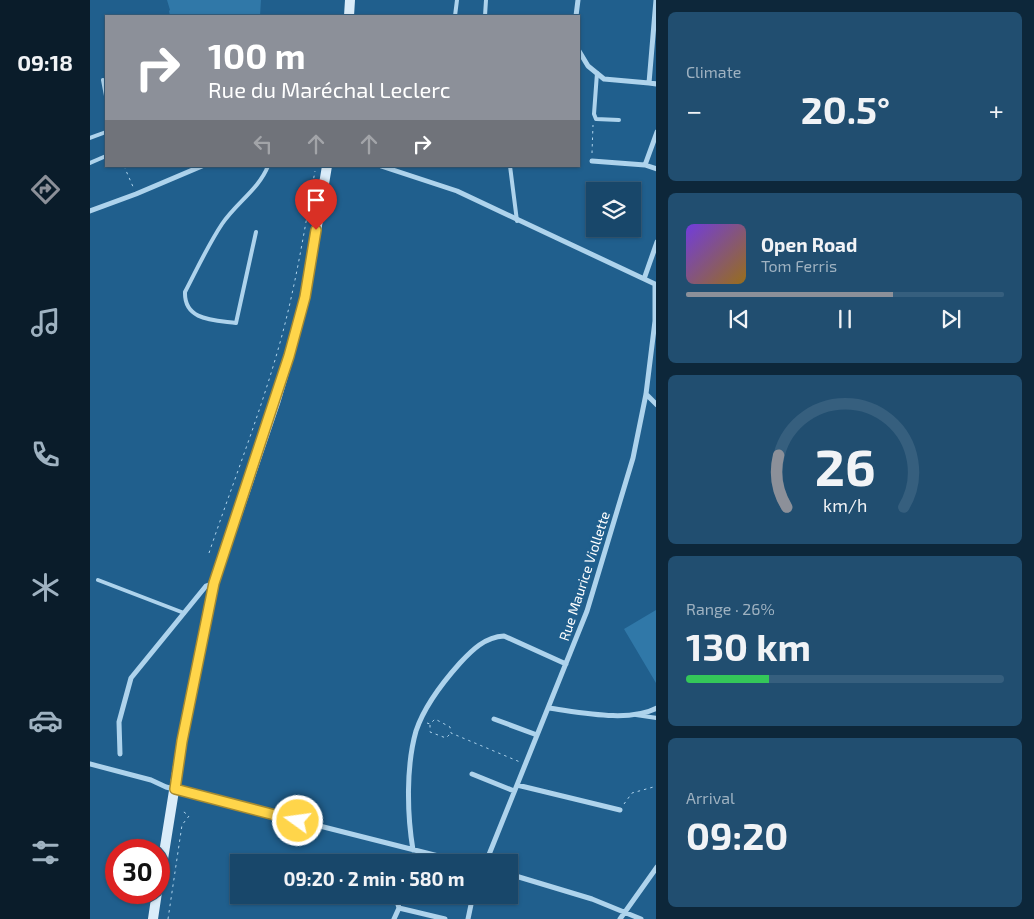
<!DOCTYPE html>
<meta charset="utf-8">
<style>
body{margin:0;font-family:"Exo 2",sans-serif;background:#214e70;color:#f1f3f6;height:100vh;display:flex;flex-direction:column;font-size:19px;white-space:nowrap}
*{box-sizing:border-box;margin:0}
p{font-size:16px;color:#9fb2c1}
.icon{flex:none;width:28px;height:28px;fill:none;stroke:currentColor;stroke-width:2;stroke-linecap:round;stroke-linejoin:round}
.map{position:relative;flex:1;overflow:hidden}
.drawer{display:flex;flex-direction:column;gap:12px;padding:12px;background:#0d273a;width:378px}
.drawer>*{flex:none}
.guide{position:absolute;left:15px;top:15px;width:475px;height:152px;border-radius:0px;box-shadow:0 1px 4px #0004,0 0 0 1px #365f7e;background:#8c9099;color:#fff;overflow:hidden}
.controls{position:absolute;left:496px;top:182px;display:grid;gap:10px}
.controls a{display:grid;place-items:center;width:55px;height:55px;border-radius:0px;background:#18476a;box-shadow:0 1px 4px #0004,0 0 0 1px #365f7e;font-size:25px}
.speed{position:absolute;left:15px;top:839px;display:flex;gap:10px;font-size:25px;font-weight:700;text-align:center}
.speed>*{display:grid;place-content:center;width:65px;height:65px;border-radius:50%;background:#18476a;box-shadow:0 1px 4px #0004,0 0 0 1px #365f7e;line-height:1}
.speed .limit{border:8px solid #d22;background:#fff;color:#111}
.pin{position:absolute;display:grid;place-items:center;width:42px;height:42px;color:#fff;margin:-51px -21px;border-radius:50% 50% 50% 0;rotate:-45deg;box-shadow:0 0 5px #0007}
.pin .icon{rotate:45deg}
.me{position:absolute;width:55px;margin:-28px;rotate:284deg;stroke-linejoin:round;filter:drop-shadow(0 0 4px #0008)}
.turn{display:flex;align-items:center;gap:18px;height:105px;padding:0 20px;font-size:22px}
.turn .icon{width:65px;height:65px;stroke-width:2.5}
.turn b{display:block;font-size:35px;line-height:42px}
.lanes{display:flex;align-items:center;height:48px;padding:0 20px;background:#0003;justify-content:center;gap:25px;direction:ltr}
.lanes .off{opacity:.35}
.big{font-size:38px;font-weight:700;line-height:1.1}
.drawer .tile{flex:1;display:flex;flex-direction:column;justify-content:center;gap:8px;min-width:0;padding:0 18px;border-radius:8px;background:#214e70}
.drawer .dial{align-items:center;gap:0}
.dial svg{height:130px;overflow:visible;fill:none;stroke:#365f7e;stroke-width:7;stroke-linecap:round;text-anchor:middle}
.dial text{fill:#f1f3f6;stroke:none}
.song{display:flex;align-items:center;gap:15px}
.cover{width:60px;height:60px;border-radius:8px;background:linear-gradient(135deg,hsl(260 70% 55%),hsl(40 70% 35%))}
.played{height:5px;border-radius:2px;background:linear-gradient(90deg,#8c9099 65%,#365f7e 65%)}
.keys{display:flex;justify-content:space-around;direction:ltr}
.heat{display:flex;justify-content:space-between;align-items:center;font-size:28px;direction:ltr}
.charge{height:8px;border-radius:4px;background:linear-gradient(90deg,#34c759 26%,#365f7e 0)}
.trip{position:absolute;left:140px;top:854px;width:288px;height:50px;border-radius:0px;background:#18476a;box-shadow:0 1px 4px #0004,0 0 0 1px #365f7e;font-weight:700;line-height:50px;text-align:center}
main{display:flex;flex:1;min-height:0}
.tab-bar{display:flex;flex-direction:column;width:90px;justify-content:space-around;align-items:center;background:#0a1c2a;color:#9fb2c1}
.tab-bar .icon{width:35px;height:35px}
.tab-bar .on{color:#8c9099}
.tab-bar b{font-size:22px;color:#f1f3f6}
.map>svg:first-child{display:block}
.green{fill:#3078a8}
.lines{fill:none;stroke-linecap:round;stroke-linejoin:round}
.path{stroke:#aed3ec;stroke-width:1;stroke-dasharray:2.5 4;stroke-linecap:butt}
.service{stroke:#aed3ec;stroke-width:4}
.minor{stroke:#aed3ec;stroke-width:5}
.secondary{stroke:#daecf9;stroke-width:10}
.route-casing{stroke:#a68a30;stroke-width:12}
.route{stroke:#ffd54a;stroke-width:9}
.labels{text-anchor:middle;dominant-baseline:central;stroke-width:5;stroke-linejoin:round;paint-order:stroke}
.street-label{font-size:14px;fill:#fff;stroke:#205f8d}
</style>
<main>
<nav class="tab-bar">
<b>09:18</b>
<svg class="icon on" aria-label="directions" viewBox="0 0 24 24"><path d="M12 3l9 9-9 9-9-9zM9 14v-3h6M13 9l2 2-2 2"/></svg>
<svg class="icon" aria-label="music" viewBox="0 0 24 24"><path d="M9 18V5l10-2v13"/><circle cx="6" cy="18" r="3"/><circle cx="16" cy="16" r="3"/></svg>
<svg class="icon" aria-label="phone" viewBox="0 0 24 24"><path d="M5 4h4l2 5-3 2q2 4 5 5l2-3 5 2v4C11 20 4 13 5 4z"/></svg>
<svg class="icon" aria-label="climate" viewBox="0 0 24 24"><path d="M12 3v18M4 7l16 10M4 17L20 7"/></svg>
<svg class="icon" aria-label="car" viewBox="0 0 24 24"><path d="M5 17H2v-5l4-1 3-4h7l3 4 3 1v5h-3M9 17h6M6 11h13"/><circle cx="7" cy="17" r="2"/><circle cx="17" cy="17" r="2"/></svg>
<svg class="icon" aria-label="filters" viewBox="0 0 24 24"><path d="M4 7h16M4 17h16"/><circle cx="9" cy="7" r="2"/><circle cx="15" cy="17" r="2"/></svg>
</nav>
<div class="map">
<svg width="567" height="919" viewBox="0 0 567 919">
<rect width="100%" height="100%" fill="#205f8d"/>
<!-- green -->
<path class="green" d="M77,0H171L170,16H80L79,11L80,10Z
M566,610V683L534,629Z"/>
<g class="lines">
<!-- path -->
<path class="path" d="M502,153L503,125
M34,166L44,189
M119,553C143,482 171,412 191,339C206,284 215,227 225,171
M337,723L340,724L345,719L360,727L361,733L430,762
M340,725V732L356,738L360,734
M534,804L542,793L567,786
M78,919L92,825L99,816L94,812H91"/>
<!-- service -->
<path class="service" d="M365,16L367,0
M395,16L396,0
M507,73L504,114L506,119L529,120
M13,80L16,96
M0,138L16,132
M0,163L16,156
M420,166L427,221
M166,232L146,323C124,320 94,321 95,292C107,269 118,245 132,224C146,203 169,189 178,166
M8,580L94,613
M546,715L567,718"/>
<!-- minor -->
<path class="minor" d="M566,0L559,83L567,84
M486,16L488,0
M489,51L498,66L514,79L559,83
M502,161L555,165L567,169
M555,165L567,132
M291,166L367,191L567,285
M0,211L46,194L112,166
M554,279L567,242
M556,394L567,405
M458,708C489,712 539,723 567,708
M404,719L447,735
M30,754L29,722L41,678L116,586L124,583
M0,764L61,780L76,787L372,862
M382,774L424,791
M427,785L530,810
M323,850C317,814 316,766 326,731C334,707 353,682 370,663C382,650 395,637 414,636L476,664
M396,862L497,611L543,458L556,394L565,321V284
M419,874L502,899L551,919
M307,895V901L309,908
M304,919L309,908L355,919
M378,919L383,895
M530,919L567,867"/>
<!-- secondary -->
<path class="secondary" d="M259,16L260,0
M69,884L92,741L124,583L185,403L199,356L215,297L237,166
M63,919L67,892"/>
</g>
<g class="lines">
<!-- route casing -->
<g class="route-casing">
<path id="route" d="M208,821L85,789L92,741L124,583L199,356L215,297L226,230"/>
</g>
<!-- route -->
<use href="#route" class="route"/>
</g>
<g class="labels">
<!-- street labels -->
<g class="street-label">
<text transform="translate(494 576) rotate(-72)">Rue Maurice Viollette</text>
</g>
</g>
</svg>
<div class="controls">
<a><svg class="icon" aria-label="layers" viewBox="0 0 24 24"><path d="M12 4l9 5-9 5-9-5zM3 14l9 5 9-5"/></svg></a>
</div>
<div class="speed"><div class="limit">30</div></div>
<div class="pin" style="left:226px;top:230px;background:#d93025"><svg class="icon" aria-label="arrive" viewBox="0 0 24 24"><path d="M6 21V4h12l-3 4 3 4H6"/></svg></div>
<svg class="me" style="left:208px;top:821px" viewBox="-20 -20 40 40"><circle r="17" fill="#ffd54a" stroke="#fff" stroke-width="3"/><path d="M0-11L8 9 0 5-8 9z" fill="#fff"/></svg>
<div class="trip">09:20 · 2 min · 580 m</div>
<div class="guide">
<div class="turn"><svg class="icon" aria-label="right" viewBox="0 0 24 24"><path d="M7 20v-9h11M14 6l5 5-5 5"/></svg><div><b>100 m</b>Rue du Maréchal Leclerc</div></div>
<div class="lanes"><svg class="icon off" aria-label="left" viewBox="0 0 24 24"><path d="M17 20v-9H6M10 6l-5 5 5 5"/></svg><svg class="icon off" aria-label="ahead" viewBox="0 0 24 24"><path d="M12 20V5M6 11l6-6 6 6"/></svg><svg class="icon off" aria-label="ahead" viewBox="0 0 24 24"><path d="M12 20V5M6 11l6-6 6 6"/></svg><svg class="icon" aria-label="right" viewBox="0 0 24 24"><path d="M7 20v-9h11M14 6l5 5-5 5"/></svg></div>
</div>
</div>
<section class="drawer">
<div class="tile"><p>Climate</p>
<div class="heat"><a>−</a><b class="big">20.5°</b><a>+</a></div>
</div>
<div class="tile">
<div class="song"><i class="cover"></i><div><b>Open Road</b><p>Tom Ferris</p></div></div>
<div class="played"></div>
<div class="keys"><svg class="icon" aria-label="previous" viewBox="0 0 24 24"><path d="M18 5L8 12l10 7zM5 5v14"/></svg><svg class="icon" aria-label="pause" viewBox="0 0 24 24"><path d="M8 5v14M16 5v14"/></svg><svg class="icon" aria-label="next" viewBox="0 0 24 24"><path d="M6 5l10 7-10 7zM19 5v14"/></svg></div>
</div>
<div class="tile dial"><svg viewBox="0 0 100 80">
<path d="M14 69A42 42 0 1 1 86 69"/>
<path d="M14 69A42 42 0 0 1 9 37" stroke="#8c9099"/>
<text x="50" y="56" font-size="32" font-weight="700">26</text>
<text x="50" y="72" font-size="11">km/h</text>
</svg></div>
<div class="tile"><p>Range · 26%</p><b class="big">130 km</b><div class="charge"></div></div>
<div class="tile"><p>Arrival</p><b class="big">09:20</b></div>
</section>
</main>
